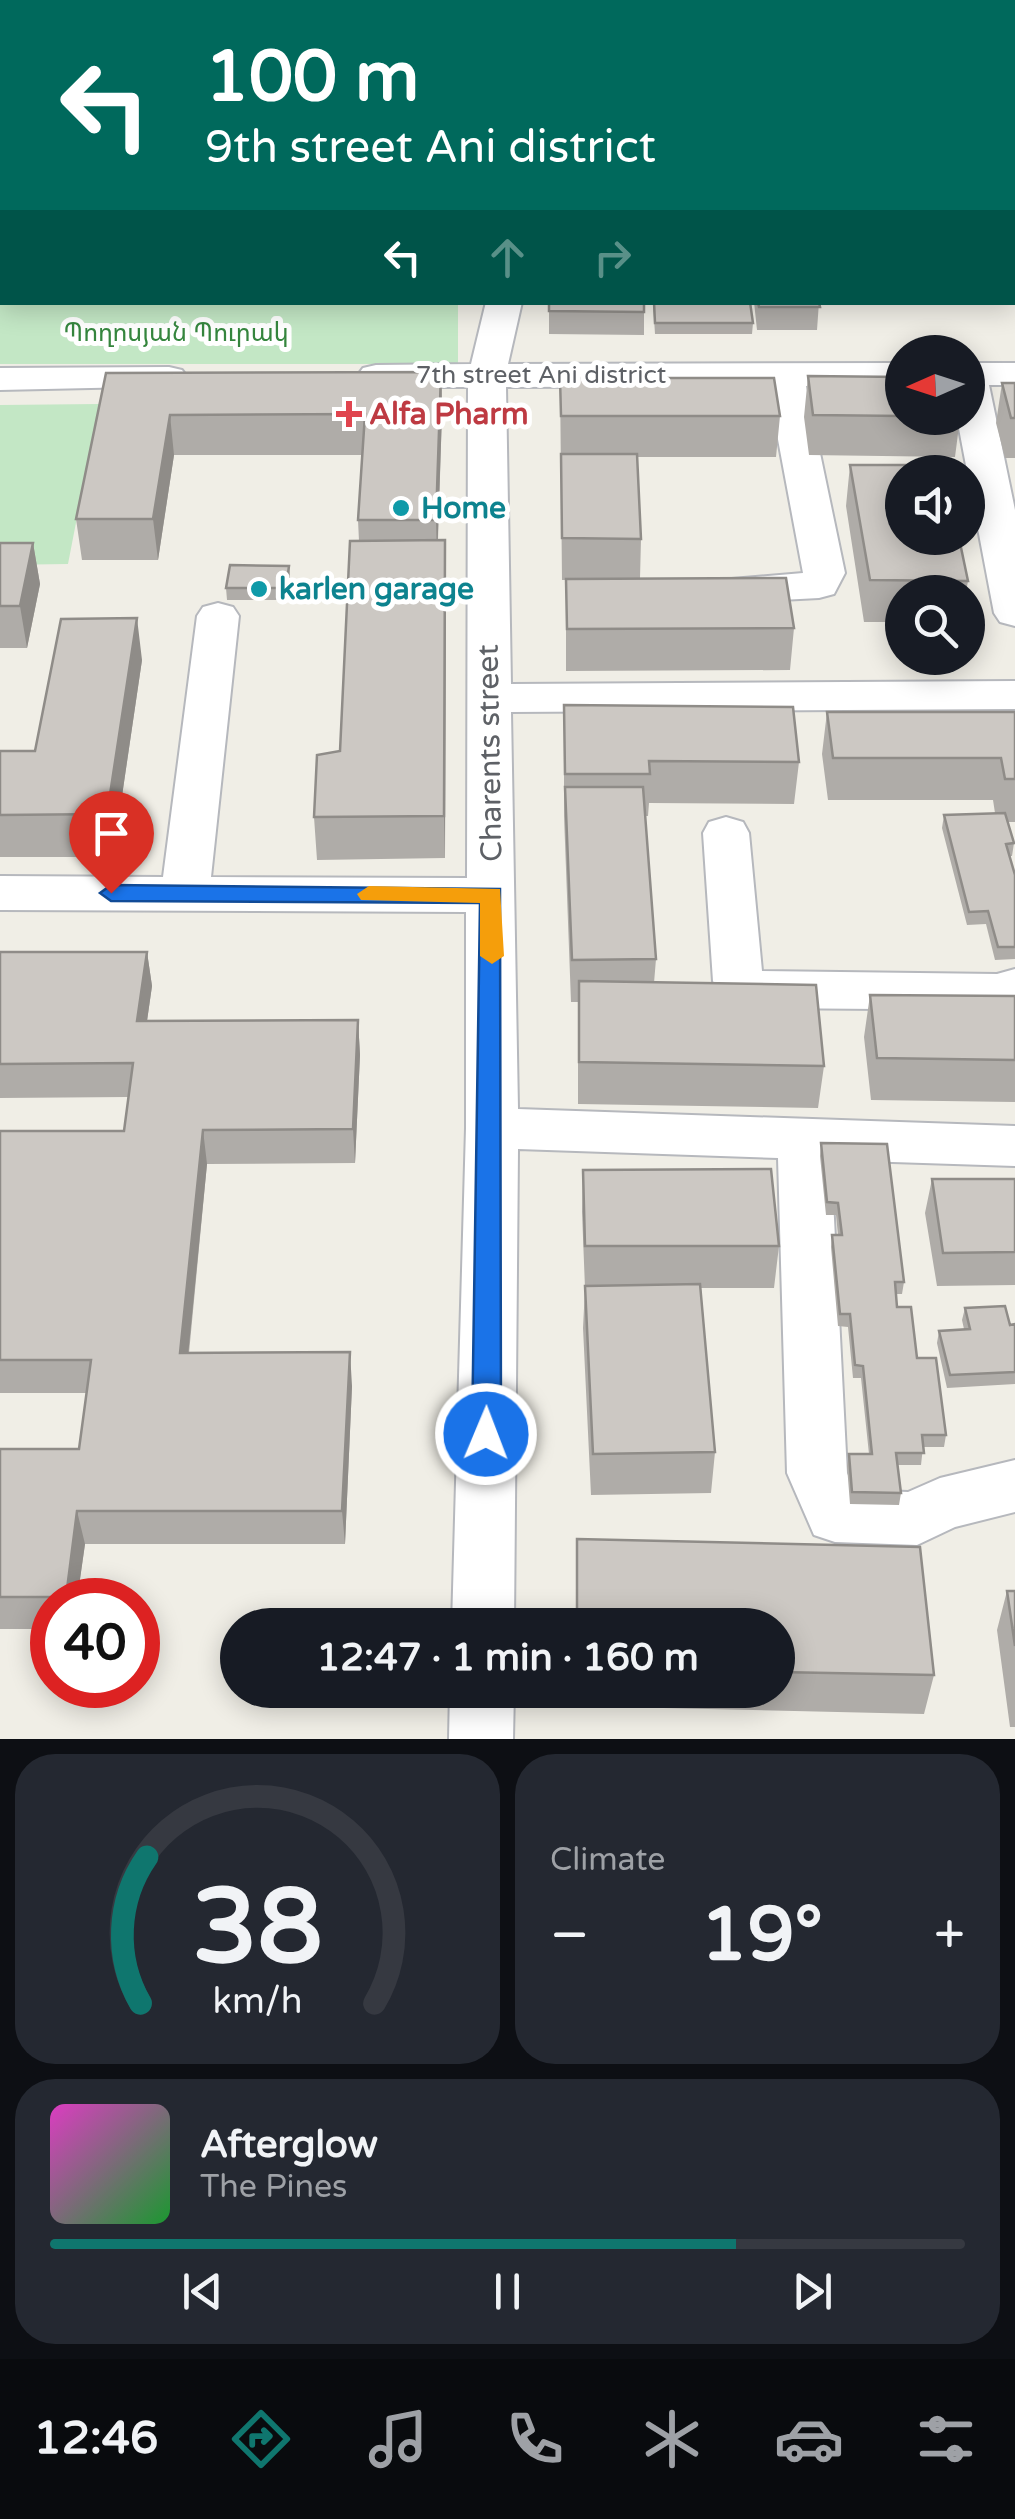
<!DOCTYPE html>
<meta charset="utf-8">
<style>
body{margin:0;font-family:"Varela Round","Noto Sans Armenian",sans-serif;background:#242831;color:#f1f3f6;height:100vh;display:flex;flex-direction:column;font-size:38px;white-space:nowrap}
*{box-sizing:border-box;margin:0}
p{font-size:32px;color:#9ea1a6}
.icon{flex:none;width:55px;height:55px;fill:none;stroke:currentColor;stroke-width:2;stroke-linecap:round;stroke-linejoin:round}
.map{position:relative;height:1739px;overflow:hidden}
.details{display:flex;flex-direction:column;gap:15px;padding:15px;background:#0d0f14;flex:1}
.details>*{flex:none}
.guide{position:absolute;left:0px;top:0px;width:1015px;height:305px;box-shadow:0 5px 25px #0003;background:#00695c;color:#fff;overflow:hidden}
.needle{width:65px;rotate:267deg}
.buttons{position:absolute;left:885px;top:335px;display:grid;gap:20px}
.buttons a{display:grid;place-items:center;width:100px;height:100px;border-radius:50%;background:#171b24;box-shadow:0 5px 25px #0003;font-size:50px}
.speed{position:absolute;left:30px;top:1578px;display:flex;gap:20px;font-size:50px;font-weight:700;text-align:center}
.speed>*{display:grid;place-content:center;width:130px;height:130px;border-radius:50%;background:#171b24;box-shadow:0 5px 25px #0003;line-height:1}
.speed .limit{border:15px solid #d22;background:#fff;color:#111}
.pin{position:absolute;display:grid;place-items:center;width:85px;height:85px;color:#fff;margin:-102px -42px;border-radius:50% 50% 50% 0;rotate:-45deg;box-shadow:0 0 10px #0007}
.pin .icon{rotate:45deg}
.me{position:absolute;width:110px;margin:-55px;rotate:1deg;stroke-linejoin:round;filter:drop-shadow(0 0 8px #0008)}
.turn{display:flex;align-items:center;gap:35px;height:210px;padding:0 40px;font-size:45px}
.turn .icon{width:130px;height:130px;stroke-width:2.5}
.turn b{display:block;font-size:70px;line-height:85px}
.lanes{display:flex;align-items:center;height:95px;padding:0 40px;background:#0003;justify-content:center;gap:50px;direction:ltr}
.lanes .off{opacity:.35}
.big{font-size:75px;font-weight:800;line-height:1.1}
.details .tile{flex:1;display:flex;flex-direction:column;justify-content:center;gap:15px;min-width:0;padding:0 35px;border-radius:40px;background:#242831}
.details .dial{align-items:center;gap:0}
.dial svg{height:260px;overflow:visible;fill:none;stroke:#363941;stroke-width:7;stroke-linecap:round;text-anchor:middle}
.dial text{fill:#f1f3f6;stroke:none}
.song{display:flex;align-items:center;gap:30px}
.cover{width:120px;height:120px;border-radius:15px;background:linear-gradient(135deg,hsl(310 70% 55%),hsl(130 70% 35%))}
.played{height:10px;border-radius:5px;background:linear-gradient(90deg,#0f766e 75%,#363941 75%)}
.keys{display:flex;justify-content:space-around;direction:ltr}
.heat{display:flex;justify-content:space-between;align-items:center;font-size:55px;direction:ltr}
.details .tiles{flex:1;display:grid;gap:15px;grid-template-columns:1fr 1fr}
.tile:last-child{grid-column:span 2}
.trip{position:absolute;left:220px;top:1608px;width:575px;height:100px;border-radius:50px;background:#171b24;box-shadow:0 5px 25px #0003;font-weight:800;line-height:100px;text-align:center}
.tab-bar{display:flex;height:160px;justify-content:space-around;align-items:center;background:#090b0e;color:#9ea1a6}
.tab-bar .icon{width:70px;height:70px}
.tab-bar .current{color:#0f766e}
.tab-bar b{font-size:45px;color:#f1f3f6}
.map>svg:first-child{display:block}
.green{fill:#c3e7c5}
.lines{fill:none;stroke-linecap:round;stroke-linejoin:round}
.minor-casing{stroke:#b6b8bd;stroke-width:4}
.minor{fill:#fff;fill-rule:evenodd}
.wall{fill:#afaca8}
.shaded-wall{fill:#8f8c88}
.building{fill:#ccc8c3;stroke:#8f8c88;stroke-width:2.5}
.route{fill:#1a73e8;stroke:#114b97;stroke-width:2.5}
.slow{fill:#f59e0b}
.health-dot{fill:#e0444e;stroke:#fff;stroke-width:4}
.culture-dot{fill:#0f9aa8;stroke:#fff;stroke-width:4}
.labels{text-anchor:middle;dominant-baseline:central;stroke-width:10;stroke-linejoin:round;paint-order:stroke}
.far-park-label{font-size:25px;fill:#35863e;stroke:#fff}
.far-street-label{font-size:25px;fill:#5e6166;stroke:#fff}
.health-label{font-size:30px;font-weight:bold;fill:#be3a42;stroke:#fff;text-anchor:start}
.culture-label{font-size:30px;font-weight:bold;fill:#0d838f;stroke:#fff;text-anchor:start}
.street-label{font-size:30px;fill:#5e6166;stroke:#fff}
</style>
<div class="map">
<svg width="1015" height="1739" viewBox="0 0 1015 1739">
<rect width="100%" height="100%" fill="#f0eee6"/>
<!-- green -->
<path class="green" d="M0,208L2,302L458,303V364H0Z
M99,404L68,564L0,565V405Z"/>
<g class="lines">
<!-- minor casing -->
<g class="minor-casing">
<path id="minor" d="M488,0H518V2H488Z
M1012,4L1015,5V30H1012Z
M0,29H2V47H0Z
M486,302H522L508,364L902,363V385L806,386L845,573L834,594L819,598L723,603L708,599L702,590L708,581L803,573L768,386L506,387L511,684L1015,681V709L511,712L518,1109L1015,1126V1166L831,1160L847,1473L854,1490L908,1492L940,1478L1015,1460V1512L955,1527L917,1545L835,1542L814,1535L787,1473L778,1158L518,1149L514,1625H452L466,1128V912L0,910V876L163,877L197,616L203,607L218,603L233,607L239,616L211,877L467,878L468,387H376L363,384L357,376L363,368L376,365L471,364Z
M968,363H1015V385H989L1015,510V626L1000,622L994,613L957,418H968Z
M169,367L182,370L188,378L182,386L0,390V368Z
M726,817L743,822L749,833L762,971L997,974L1015,969V1005L997,1010L762,1008L720,994L713,981L703,833L709,822Z
M450,1690H514L513,1739H449Z"/>
</g>
<!-- minor -->
<use href="#minor" class="minor"/>
</g>
<!-- wall -->
<path class="wall" d="M110,0H193V2H110Z
M544,0H742V2H553L544,1Z
M764,0H954L953,2H764Z
M2,155V201H0V163Z
M1012,168L1015,174V237H1012Z
M549,302L644,312V335L549,334Z
M653,302H750L753,323L752,334H655Z
M754,302H819L817,330H757Z
M441,372L442,413L438,540H445V858L317,860L314,817L340,751L359,541L358,520L362,455H174L158,560H82L76,519L106,373Z
M808,376L902,377V418H960L955,457L809,455L804,417Z
M560,378L780,416L776,457H637L641,539L640,578L794,628L790,670L566,671V580H562Z
M1002,383H1015V458H1005L996,423Z
M850,465L968,581L966,592H902V622H864L846,506Z
M0,543H33L40,584L27,648H0Z
M290,578L287,600H227L226,588Z
M142,660L113,857H0V751H35Z
M564,705L799,762L794,804L649,803L648,816H645L656,959L654,983L824,1066L818,1108L578,1104V1002H571L564,816Z
M827,712H1015V822H1008L1014,843L1012,856H1010L1015,875V959L995,960L986,924L967,925L942,828L944,815L995,813L993,800H828L822,754Z
M0,952H147L152,986L147,1021L358,1020L360,1055L355,1163L207,1164L189,1353L352,1386L345,1544H85L77,1600H52V1629H0V1449H79L87,1393H0V1131H124L128,1097L0,1098Z
M870,995L1015,996V1102L871,1100L864,1037Z
M821,1143L904,1282L902,1294H896L897,1307L946,1435L944,1447H923L921,1465H898L901,1493L899,1505L850,1504L847,1466L849,1454H869L861,1378H853L848,1327L838,1326L831,1247L832,1235H838L836,1215H826L820,1156Z
M583,1170L779,1246L774,1288H701L715,1452L711,1493L591,1495L583,1328L585,1288L582,1212Z
M932,1179H1015V1285L937,1286L925,1213Z
M965,1308L1010,1325L1015,1324V1384L947,1388L937,1343L939,1331L964,1329L962,1320Z
M577,1539L934,1675L924,1714L575,1706L576,1690H778V1625H576Z
M1007,1591H1015V1727H1010L997,1630Z"/>
<!-- shaded-wall -->
<path class="shaded-wall" d="M441,372L442,413L437,561L436,520Z
M170,415L174,455L158,560L153,519Z
M445,540L446,582L445,858L444,816Z
M33,543L40,584L27,648L20,606Z
M289,566L290,578L287,600L286,588Z
M137,618L142,660L113,857L107,814Z
M147,952L152,986L142,1056L137,1021Z
M358,1020L360,1055L355,1163L353,1129Z
M203,1130L207,1164L185,1386L180,1353Z
M350,1352L352,1386L345,1544L342,1511Z
M77,1511L85,1544L77,1600H66Z"/>
<!-- building -->
<path class="building" d="M2,155V179H0V163Z
M1012,168L1015,174V188H1012Z
M1012,210H1015V226H1012Z
M549,302H644V312L549,311Z
M654,302H750L753,323H655Z
M758,302H819L820,307H759Z
M441,372L436,520H358L365,414L170,415L153,519H76L106,373Z
M808,376L902,377V416L813,415Z
M560,378H774L780,416H561Z
M1002,383H1015V418H1011Z
M561,454H637L641,539L562,538Z
M850,465H943L945,472H902V538H959L968,581L870,580Z
M445,540L444,816L314,817L317,755L340,751L350,541Z
M0,543H33L20,606H0Z
M230,565L289,566L286,588H226Z
M786,578L794,628L567,629L566,579Z
M137,618L107,814L0,815V751H35L61,619Z
M564,705L793,707L799,762L649,761L650,774H565Z
M827,712H1015V779H1005L1001,758H833Z
M565,787H643L656,959L572,960Z
M1005,813L1014,843L1006,844L1015,875V947H998L988,911L969,912L944,815Z
M0,952H147L137,1021L358,1020L353,1129L203,1130L180,1353L350,1352L342,1511H77L66,1597H0V1449H79L91,1360H0V1131H124L133,1063L0,1064Z
M579,981L816,985L824,1066L579,1062Z
M870,995L1015,996V1060L877,1058Z
M821,1143L887,1144L904,1282H895L897,1307H911L917,1358H936L946,1435H922L924,1453H896L901,1493L852,1492L849,1454H872L863,1366L855,1365L850,1314H840L832,1235H842L838,1203L827,1202Z
M771,1169L779,1246H585L583,1170Z
M932,1179H1015V1252L943,1253Z
M700,1284L715,1452L593,1454L585,1286Z
M1005,1306L1010,1325L1015,1324V1372L950,1375L939,1331L970,1329L965,1308Z
M577,1539L920,1547L934,1675L778,1672V1625H577Z
M1007,1591H1015V1646Z"/>
<!-- route -->
<path class="route" d="M111,885L500,889L501,1434L496,1442L486,1446L477,1442L472,1434L480,903L111,901L100,893Z"/>
<!-- slow -->
<path class="slow" d="M369,886L500,889L504,956L492,964L480,956V903L361,900L357,894Z"/>
<!-- markers -->
<path class="health-dot" d="M344 399h10v10h10v10h-10v10h-10v-10h-10v-10h10z"/>
<g class="culture-dot">
<circle cx="401" cy="508" r="10"/>
<circle cx="259" cy="589" r="10"/>
</g>
<g class="labels">
<!-- far-park labels -->
<g class="far-park-label">
<text x="176" y="333">Պողոսյան Պուրակ</text>
</g>
<!-- far-street labels -->
<g class="far-street-label">
<text x="541" y="375">7th street Ani district</text>
</g>
<!-- health labels -->
<g class="health-label">
<text x="369" y="414">Alfa Pharm</text>
</g>
<!-- culture labels -->
<g class="culture-label">
<text x="421" y="508">Home</text>
<text x="279" y="589">karlen garage</text>
</g>
<!-- street labels -->
<g class="street-label">
<text transform="translate(490 753) rotate(-91)">Charents street</text>
</g>
</g>
</svg>
<div class="buttons">
<a><svg class="needle" viewBox="-14 -14 28 28"><path d="M0-13l5 13h-10z" fill="#e53935"/><path d="M0 13l5-13h-10z" fill="#9ea1a6"/></svg></a>
<a><svg class="icon" aria-label="sound" viewBox="0 0 24 24"><path d="M4 9h4l5-4v14l-5-4H4zM17 9q2 3 0 6"/></svg></a>
<a><svg class="icon" aria-label="search" viewBox="0 0 24 24"><circle cx="10" cy="10" r="6"/><path d="M15 15l6 6"/></svg></a>
</div>
<div class="speed"><div class="limit">40</div></div>
<div class="pin" style="left:111px;top:893px;background:#d93025"><svg class="icon" aria-label="arrive" viewBox="0 0 24 24"><path d="M6 21V4h12l-3 4 3 4H6"/></svg></div>
<svg class="me" style="left:486px;top:1434px" viewBox="-20 -20 40 40"><circle r="17" fill="#1a73e8" stroke="#fff" stroke-width="3"/><path d="M0-11L8 9 0 5-8 9z" fill="#fff"/></svg>
<div class="trip">12:47 · 1 min · 160 m</div>
<div class="guide">
<div class="turn"><svg class="icon" aria-label="left" viewBox="0 0 24 24"><path d="M17 20v-9H6M10 6l-5 5 5 5"/></svg><div><b>100 m</b>9th street Ani district</div></div>
<div class="lanes"><svg class="icon" aria-label="left" viewBox="0 0 24 24"><path d="M17 20v-9H6M10 6l-5 5 5 5"/></svg><svg class="icon off" aria-label="ahead" viewBox="0 0 24 24"><path d="M12 20V5M6 11l6-6 6 6"/></svg><svg class="icon off" aria-label="right" viewBox="0 0 24 24"><path d="M7 20v-9h11M14 6l5 5-5 5"/></svg></div>
</div>
</div>
<section class="details">
<div class="tiles">
<div class="tile dial"><svg viewBox="0 0 100 80">
<path d="M14 69A42 42 0 1 1 86 69"/>
<path d="M14 69A42 42 0 0 1 16 24" stroke="#0f766e"/>
<text x="50" y="56" font-size="32" font-weight="700">38</text>
<text x="50" y="72" font-size="11">km/h</text>
</svg></div>
<div class="tile"><p>Climate</p>
<div class="heat"><a>−</a><b class="big">19°</b><a>+</a></div>
</div>
<div class="tile">
<div class="song"><i class="cover"></i><div><b>Afterglow</b><p>The Pines</p></div></div>
<div class="played"></div>
<div class="keys"><svg class="icon" aria-label="previous" viewBox="0 0 24 24"><path d="M18 5L8 12l10 7zM5 5v14"/></svg><svg class="icon" aria-label="pause" viewBox="0 0 24 24"><path d="M8 5v14M16 5v14"/></svg><svg class="icon" aria-label="next" viewBox="0 0 24 24"><path d="M6 5l10 7-10 7zM19 5v14"/></svg></div>
</div>
</div>
</section>
<nav class="tab-bar">
<b>12:46</b>
<svg class="icon current" aria-label="directions" viewBox="0 0 24 24"><path d="M12 3l9 9-9 9-9-9zM9 14v-3h6M13 9l2 2-2 2"/></svg>
<svg class="icon" aria-label="music" viewBox="0 0 24 24"><path d="M9 18V5l10-2v13"/><circle cx="6" cy="18" r="3"/><circle cx="16" cy="16" r="3"/></svg>
<svg class="icon" aria-label="phone" viewBox="0 0 24 24"><path d="M5 4h4l2 5-3 2q2 4 5 5l2-3 5 2v4C11 20 4 13 5 4z"/></svg>
<svg class="icon" aria-label="climate" viewBox="0 0 24 24"><path d="M12 3v18M4 7l16 10M4 17L20 7"/></svg>
<svg class="icon" aria-label="car" viewBox="0 0 24 24"><path d="M5 17H2v-5l4-1 3-4h7l3 4 3 1v5h-3M9 17h6M6 11h13"/><circle cx="7" cy="17" r="2"/><circle cx="17" cy="17" r="2"/></svg>
<svg class="icon" aria-label="filters" viewBox="0 0 24 24"><path d="M4 7h16M4 17h16"/><circle cx="9" cy="7" r="2"/><circle cx="15" cy="17" r="2"/></svg>
</nav>
